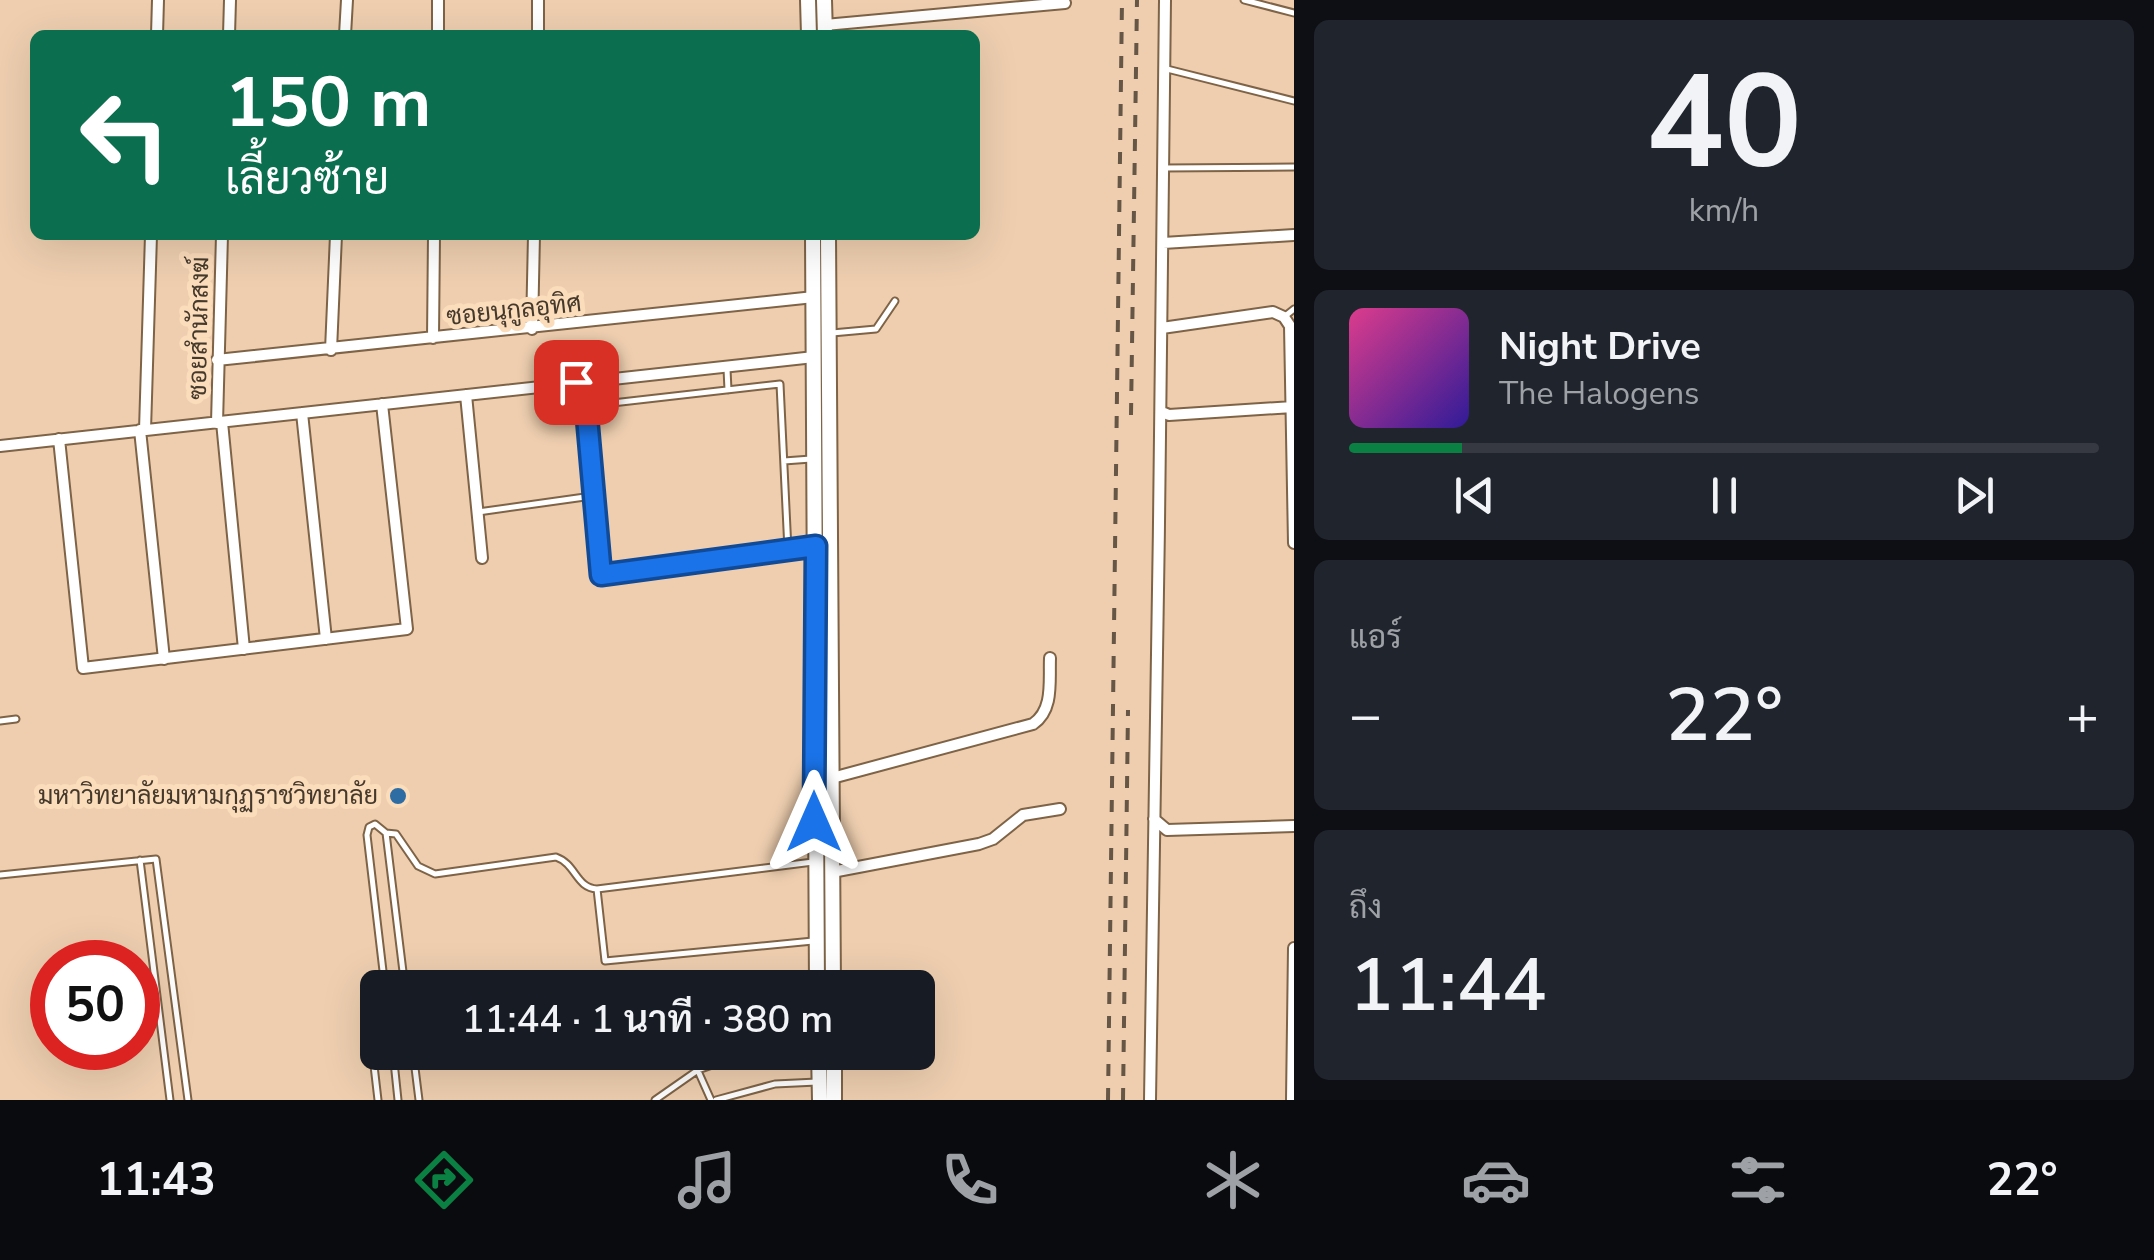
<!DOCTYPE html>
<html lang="th">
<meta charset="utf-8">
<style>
body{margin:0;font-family:"Nunito Sans",Sarabun,sans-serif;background:#20242c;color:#f1f3f6;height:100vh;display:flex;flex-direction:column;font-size:38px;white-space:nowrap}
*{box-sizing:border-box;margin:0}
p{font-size:32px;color:#9ea1a6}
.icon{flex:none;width:55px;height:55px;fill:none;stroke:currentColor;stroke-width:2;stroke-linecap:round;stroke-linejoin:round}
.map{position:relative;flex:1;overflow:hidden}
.side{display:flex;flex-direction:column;gap:20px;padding:20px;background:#0d0f14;width:860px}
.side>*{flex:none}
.guide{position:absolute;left:30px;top:30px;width:950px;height:210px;border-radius:15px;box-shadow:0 10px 40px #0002;background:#0b6e4f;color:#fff;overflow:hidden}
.speed{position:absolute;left:30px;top:940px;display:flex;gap:20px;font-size:50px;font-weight:700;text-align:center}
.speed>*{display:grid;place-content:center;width:130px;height:130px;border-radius:50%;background:#171b24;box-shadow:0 10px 40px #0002;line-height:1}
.speed .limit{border:15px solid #d22;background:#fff;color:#111}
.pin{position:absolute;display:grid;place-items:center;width:85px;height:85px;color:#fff;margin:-42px;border-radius:20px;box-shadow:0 5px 15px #0006}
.me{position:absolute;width:110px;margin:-55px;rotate:0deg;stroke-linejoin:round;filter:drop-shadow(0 0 8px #0008)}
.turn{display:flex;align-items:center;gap:35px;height:210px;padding:0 30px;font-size:45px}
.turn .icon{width:130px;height:130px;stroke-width:2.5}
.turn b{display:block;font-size:70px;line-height:85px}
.big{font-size:75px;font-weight:600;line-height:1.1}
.side .widget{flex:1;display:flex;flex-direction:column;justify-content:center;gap:15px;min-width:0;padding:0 35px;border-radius:15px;background:#20242c}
.side .dial{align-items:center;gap:0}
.dial b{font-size:130px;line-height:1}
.song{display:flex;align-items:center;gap:30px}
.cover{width:120px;height:120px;border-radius:15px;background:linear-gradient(135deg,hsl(330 70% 55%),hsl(250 70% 35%))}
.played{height:10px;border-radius:5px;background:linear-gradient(90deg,#0b8043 15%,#363941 15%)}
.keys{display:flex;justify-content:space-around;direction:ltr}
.heat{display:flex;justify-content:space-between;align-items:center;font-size:55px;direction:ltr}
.trip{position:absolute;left:360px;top:970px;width:575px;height:100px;border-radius:15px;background:#171b24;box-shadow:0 10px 40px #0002;font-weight:600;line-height:100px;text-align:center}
.tab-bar{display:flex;height:160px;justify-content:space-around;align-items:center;background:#090b0e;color:#9ea1a6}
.tab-bar .icon{width:70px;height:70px}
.tab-bar .on{color:#0b8043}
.tab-bar b{font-size:45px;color:#f1f3f6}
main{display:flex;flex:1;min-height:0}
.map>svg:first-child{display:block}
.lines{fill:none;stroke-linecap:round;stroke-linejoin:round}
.service-casing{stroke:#7e6346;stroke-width:9}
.minor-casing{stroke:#7e6346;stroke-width:14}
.secondary-casing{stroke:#7e6346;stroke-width:18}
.service{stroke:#fff;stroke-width:5}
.minor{stroke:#fff;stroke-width:10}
.secondary{stroke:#fff;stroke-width:14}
.rail{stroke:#665646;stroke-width:4;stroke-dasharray:12 12;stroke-linecap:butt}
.route-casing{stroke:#114b97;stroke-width:25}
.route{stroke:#1a73e8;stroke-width:18}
.poi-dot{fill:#2d6da4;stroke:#fbdcbb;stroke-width:4}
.labels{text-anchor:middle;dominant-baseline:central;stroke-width:10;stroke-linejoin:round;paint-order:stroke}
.street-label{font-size:25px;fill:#45392c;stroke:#fbdcbb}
.poi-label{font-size:25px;fill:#45392c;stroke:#fbdcbb;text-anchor:end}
</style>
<main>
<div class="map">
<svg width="1294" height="1100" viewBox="0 0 1294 1100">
<rect width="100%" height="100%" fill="#eeceaf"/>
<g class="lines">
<!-- service casing -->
<g class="service-casing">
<path id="service" d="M1244,0L1294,13
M1167,69L1294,101
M1164,168L1294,167
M1284,317L1294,309
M832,333L876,329L895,301
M727,369L728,390
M576,383L586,406L601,575L813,546
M586,406L780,384L788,550
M784,461L811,459
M478,512L592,496
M0,721L16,719
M386,833L405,988
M140,860L170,1100
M813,862L597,889L605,961L813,941
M0,875L156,859L188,1100
M385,988L367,835L369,827L375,824L386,833L396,834L418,866L435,874L556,857C576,864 576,888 597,889
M370,1031L378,1100
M393,1052L398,1100
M413,1052L419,1100
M698,1071L711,1100
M655,1100L698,1070L749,1052
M716,1100L775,1084L817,1082"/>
</g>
<!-- minor casing -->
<g class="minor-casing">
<path id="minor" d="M825,25L1065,3
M157,35L158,0
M229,35L230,0
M345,35L347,0
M438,35V0
M538,35V0
M1163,243L1294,235
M1162,328L1273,312L1284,317L1290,326L1294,543
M532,329L534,235
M433,338L434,235
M331,350L336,235
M217,360L814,297
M466,395L482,558
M1162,412L1169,415L1293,407
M302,413L326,639
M222,422L244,649
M217,423L222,235
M140,430L164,659
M145,430L151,235
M59,439L83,668L407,629L382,404
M0,446L814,357
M832,778L1033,724C1054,710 1049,681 1050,658
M1154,819L1167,830L1294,826
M832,872L979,844L993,839L1023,815L1060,809
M1150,1100C1155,733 1163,367 1165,0
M1292,1100L1294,948"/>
</g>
<!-- secondary casing -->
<g class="secondary-casing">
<path id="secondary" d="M808,0L809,35
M824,0L825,35
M813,235L817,988
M828,235L833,988
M819,1052L820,1100
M834,1052V1100"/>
</g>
<!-- service -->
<use href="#service" class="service"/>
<!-- minor -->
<use href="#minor" class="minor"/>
<!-- secondary -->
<use href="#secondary" class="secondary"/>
<!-- rail -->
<path class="rail" d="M1131,415L1137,0
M1108,1100L1122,0
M1123,1100L1128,710"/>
</g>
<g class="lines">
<!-- route casing -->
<g class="route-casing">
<path id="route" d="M576,382L586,406L601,575L816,546L814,822"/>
</g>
<!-- route -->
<use href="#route" class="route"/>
</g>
<!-- markers -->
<circle class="poi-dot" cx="398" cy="796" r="10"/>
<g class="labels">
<!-- street labels -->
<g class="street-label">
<text transform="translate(514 310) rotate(-6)">ซอยนุกูลอุทิศ</text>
<text transform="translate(199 328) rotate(-89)">ซอยสำนักสงฆ์</text>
</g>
<!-- poi labels -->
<g class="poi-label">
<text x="378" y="796">มหาวิทยาลัยมหามกุฏราชวิทยาลัย</text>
</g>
</g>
</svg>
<div class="speed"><div class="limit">50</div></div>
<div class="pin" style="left:576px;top:382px;background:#d93025"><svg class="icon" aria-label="arrive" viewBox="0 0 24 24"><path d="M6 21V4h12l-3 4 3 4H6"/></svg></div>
<svg class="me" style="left:814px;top:822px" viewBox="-20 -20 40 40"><path d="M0-17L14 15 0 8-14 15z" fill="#1a73e8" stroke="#fff" stroke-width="4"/></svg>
<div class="trip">11:44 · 1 นาที · 380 m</div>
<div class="guide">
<div class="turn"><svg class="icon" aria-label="left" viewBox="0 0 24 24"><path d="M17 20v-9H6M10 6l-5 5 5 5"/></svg><div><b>150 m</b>เลี้ยวซ้าย</div></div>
</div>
</div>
<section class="side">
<div class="widget dial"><b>40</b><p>km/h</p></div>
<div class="widget">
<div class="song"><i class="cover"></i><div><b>Night Drive</b><p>The Halogens</p></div></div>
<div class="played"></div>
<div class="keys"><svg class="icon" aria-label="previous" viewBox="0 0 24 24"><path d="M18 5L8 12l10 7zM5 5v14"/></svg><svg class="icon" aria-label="pause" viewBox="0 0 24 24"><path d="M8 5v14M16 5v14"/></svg><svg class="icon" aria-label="next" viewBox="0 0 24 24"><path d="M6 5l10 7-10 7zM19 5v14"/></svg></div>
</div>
<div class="widget"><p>แอร์</p>
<div class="heat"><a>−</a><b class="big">22°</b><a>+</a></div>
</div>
<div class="widget"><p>ถึง</p><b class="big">11:44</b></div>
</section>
</main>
<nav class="tab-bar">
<b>11:43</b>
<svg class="icon on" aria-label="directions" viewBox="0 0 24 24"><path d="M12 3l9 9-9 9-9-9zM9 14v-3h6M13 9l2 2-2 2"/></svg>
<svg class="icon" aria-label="music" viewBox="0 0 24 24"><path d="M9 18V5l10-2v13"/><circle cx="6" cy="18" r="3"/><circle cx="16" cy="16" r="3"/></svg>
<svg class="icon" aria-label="phone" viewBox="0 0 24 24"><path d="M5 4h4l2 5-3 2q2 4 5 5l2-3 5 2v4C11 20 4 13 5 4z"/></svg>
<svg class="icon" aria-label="climate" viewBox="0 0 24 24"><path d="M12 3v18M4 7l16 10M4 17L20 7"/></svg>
<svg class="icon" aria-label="car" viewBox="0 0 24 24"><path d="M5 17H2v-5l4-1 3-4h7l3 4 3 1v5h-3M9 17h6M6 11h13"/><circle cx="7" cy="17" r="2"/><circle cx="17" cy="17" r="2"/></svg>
<svg class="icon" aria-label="filters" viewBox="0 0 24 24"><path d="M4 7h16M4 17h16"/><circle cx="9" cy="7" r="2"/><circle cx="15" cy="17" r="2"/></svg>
<b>22°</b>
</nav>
